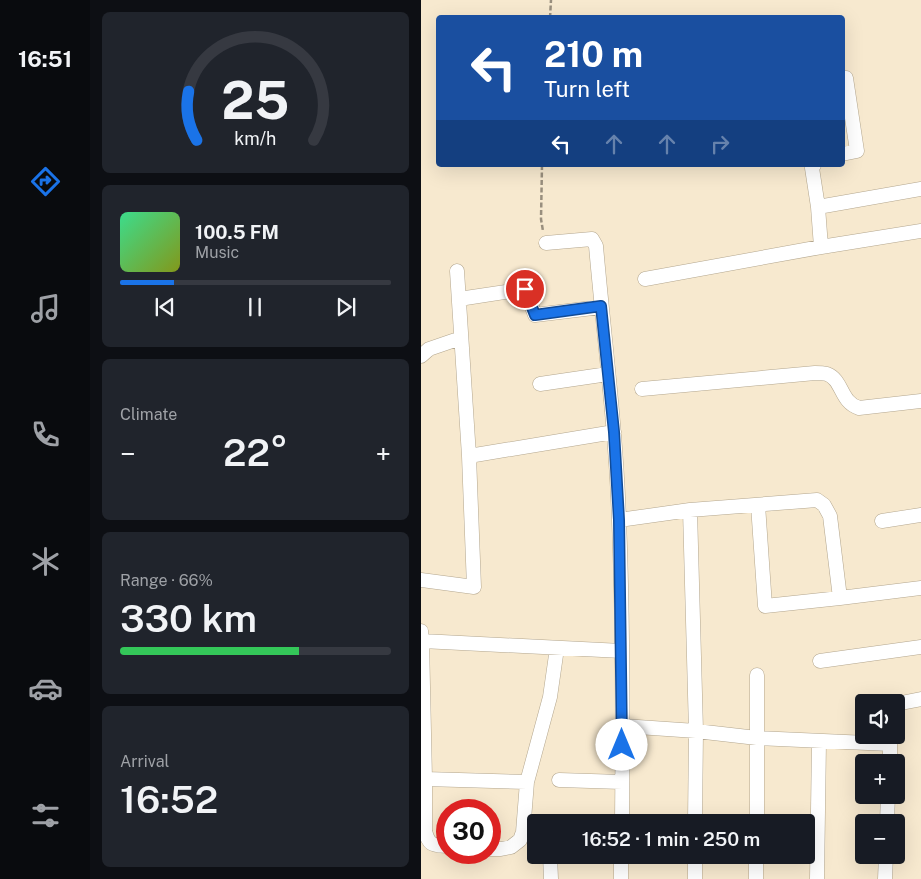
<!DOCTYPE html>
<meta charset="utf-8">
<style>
body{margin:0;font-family:"Public Sans",sans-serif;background:#20242c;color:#f1f3f6;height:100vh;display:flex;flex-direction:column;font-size:19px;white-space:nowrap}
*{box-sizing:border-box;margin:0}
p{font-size:16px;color:#9ea1a6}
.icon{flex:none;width:28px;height:28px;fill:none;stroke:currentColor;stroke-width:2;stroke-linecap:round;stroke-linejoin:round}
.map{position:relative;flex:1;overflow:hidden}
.side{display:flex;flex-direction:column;gap:12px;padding:12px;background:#0d0f14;width:331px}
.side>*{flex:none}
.hud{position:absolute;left:15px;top:15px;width:409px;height:152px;border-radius:5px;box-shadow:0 5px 20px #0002;background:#1a4fa0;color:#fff;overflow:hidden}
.controls{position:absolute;left:434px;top:694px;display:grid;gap:10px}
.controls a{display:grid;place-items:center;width:50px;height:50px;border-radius:5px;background:#171b24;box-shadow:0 5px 20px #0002;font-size:25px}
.speed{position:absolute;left:15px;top:799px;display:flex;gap:10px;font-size:25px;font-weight:700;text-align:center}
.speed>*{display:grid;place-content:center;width:65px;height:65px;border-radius:50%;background:#171b24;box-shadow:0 5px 20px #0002;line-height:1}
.speed .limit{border:8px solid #d22;background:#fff;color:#111}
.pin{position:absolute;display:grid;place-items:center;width:42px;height:42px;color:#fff;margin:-21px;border:2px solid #fff;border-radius:50%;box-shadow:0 1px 5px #0007}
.me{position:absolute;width:55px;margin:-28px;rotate:0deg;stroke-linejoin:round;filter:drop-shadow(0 0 4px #0008)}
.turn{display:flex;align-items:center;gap:18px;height:105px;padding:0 25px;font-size:22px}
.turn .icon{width:65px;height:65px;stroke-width:2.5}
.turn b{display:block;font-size:35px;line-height:42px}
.lanes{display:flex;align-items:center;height:48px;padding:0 25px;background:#0003;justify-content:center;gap:25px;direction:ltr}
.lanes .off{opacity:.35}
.big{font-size:38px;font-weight:600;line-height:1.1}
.side .tile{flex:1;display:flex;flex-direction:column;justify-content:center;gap:8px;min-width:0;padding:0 18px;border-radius:8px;background:#20242c}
.side .dial{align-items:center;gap:0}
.dial svg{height:130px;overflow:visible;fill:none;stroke:#363941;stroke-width:7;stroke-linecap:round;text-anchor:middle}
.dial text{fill:#f1f3f6;stroke:none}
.song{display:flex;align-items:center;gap:15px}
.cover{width:60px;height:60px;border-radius:8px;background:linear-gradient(135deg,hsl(150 70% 55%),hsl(70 70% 35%))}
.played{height:5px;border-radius:2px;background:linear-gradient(90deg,#1a73e8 20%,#363941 20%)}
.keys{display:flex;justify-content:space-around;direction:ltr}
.heat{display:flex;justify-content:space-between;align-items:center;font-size:28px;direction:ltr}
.charge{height:8px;border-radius:4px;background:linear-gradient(90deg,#34c759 66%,#363941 0)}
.trip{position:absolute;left:106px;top:814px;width:288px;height:50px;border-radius:5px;background:#171b24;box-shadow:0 5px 20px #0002;font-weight:600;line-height:50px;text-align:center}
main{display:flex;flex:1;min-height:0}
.menu{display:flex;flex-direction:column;width:90px;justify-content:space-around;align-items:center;background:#090b0e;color:#9ea1a6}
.menu .icon{width:35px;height:35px}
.menu .selected{color:#1a73e8}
.menu b{font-size:22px;color:#f1f3f6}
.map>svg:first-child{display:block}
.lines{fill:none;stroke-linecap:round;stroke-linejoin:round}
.street-casing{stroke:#b3a68e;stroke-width:15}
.path{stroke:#998f7e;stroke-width:2.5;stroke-dasharray:5 2.5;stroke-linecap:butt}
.street{stroke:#fff;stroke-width:14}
.route-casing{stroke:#114b97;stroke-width:12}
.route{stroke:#1a73e8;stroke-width:9}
</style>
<main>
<nav class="menu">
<b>16:51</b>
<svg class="icon selected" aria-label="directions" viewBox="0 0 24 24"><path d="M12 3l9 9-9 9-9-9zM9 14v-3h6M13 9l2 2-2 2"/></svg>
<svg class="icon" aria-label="music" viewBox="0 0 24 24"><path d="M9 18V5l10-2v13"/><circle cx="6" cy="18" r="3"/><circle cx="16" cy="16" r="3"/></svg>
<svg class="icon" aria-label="phone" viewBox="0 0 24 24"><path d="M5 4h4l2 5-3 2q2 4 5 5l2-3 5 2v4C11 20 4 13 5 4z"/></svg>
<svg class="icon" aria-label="climate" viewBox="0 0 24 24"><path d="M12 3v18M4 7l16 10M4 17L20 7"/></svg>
<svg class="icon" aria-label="car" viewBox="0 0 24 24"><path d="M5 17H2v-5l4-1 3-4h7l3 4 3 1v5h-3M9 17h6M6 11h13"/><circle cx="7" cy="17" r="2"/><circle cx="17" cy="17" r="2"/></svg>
<svg class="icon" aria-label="filters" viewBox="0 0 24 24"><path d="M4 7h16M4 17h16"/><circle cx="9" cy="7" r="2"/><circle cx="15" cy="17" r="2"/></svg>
</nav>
<section class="side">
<div class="tile dial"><svg viewBox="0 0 100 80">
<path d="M14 69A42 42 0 1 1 86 69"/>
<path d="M14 69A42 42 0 0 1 9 39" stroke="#1a73e8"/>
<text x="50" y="56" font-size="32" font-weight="700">25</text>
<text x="50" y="72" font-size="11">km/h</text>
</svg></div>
<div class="tile">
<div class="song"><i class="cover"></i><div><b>100.5 FM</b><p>Music</p></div></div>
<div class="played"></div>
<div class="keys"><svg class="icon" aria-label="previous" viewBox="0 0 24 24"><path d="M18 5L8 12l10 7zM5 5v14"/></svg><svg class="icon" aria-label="pause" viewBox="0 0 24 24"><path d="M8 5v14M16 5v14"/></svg><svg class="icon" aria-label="next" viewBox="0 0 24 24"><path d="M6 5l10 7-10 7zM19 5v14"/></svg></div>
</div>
<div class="tile"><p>Climate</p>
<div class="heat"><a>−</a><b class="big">22°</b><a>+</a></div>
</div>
<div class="tile"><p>Range · 66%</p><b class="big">330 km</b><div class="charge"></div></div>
<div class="tile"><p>Arrival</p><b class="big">16:52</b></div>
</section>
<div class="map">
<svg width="500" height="879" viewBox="0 0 500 879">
<rect width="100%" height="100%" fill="#f7e9cf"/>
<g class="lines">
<!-- street casing -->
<g class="street-casing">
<path id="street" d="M421,154L436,151L425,78
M393,165L391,168L397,207L400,247
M397,207L500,189
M125,243L171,239L175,246C183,337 195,429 198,520C202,621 202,722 201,822
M224,279L400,247L500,231
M38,299L104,289L114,315L180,307
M0,356L8,349L40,338
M119,384L187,374
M221,389L394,373C398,373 402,373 406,374C422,380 419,402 438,408L500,401
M48,456L193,432
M337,505L344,606L419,598
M269,510L275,731L274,822
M198,520L269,510L396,500L403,505L409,516L419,598L500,588
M461,521L500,515
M0,580L53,587L48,456L36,271
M0,631L1,641L201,651
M1,641L4,779L106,782
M399,661L500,647
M475,704L500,699
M202,726L275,731L336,738L469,744
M469,762V736
M4,779V831C8,846 12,845 26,846
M138,780L201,782
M336,822V675
M466,822L467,795
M69,849H80L90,847L99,840L102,832L106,782L129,697L136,648
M129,855L130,879
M200,879V855
M274,879V855
M335,879V855
M396,879L398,742
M464,879L465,855"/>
</g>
<!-- path -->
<path class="path" d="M129,18L130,0
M121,165L120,219L122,231"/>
<!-- street -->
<use href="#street" class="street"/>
</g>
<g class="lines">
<!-- route casing -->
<g class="route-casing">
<path id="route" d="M104,289L114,315L180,306L193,432L198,520L201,745"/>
</g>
<!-- route -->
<use href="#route" class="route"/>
</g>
</svg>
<div class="controls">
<a><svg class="icon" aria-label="sound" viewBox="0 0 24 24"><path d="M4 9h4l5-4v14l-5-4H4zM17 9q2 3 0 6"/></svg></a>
<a>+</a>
<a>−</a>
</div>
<div class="speed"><div class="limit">30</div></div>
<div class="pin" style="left:104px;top:289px;background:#d93025"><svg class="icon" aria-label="arrive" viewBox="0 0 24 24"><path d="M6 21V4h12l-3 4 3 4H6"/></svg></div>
<svg class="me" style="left:201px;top:745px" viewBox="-20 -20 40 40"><circle r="19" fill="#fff"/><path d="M0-13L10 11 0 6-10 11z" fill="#1a73e8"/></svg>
<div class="trip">16:52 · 1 min · 250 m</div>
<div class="hud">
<div class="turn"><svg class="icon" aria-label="left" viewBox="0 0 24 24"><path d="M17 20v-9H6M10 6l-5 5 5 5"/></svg><div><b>210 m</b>Turn left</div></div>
<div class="lanes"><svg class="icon" aria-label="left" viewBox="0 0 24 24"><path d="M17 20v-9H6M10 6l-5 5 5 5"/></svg><svg class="icon off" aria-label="ahead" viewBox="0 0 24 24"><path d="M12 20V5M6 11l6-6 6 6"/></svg><svg class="icon off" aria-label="ahead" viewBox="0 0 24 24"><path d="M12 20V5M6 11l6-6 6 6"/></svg><svg class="icon off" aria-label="right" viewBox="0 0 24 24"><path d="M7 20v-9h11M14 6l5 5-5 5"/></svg></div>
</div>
</div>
</main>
